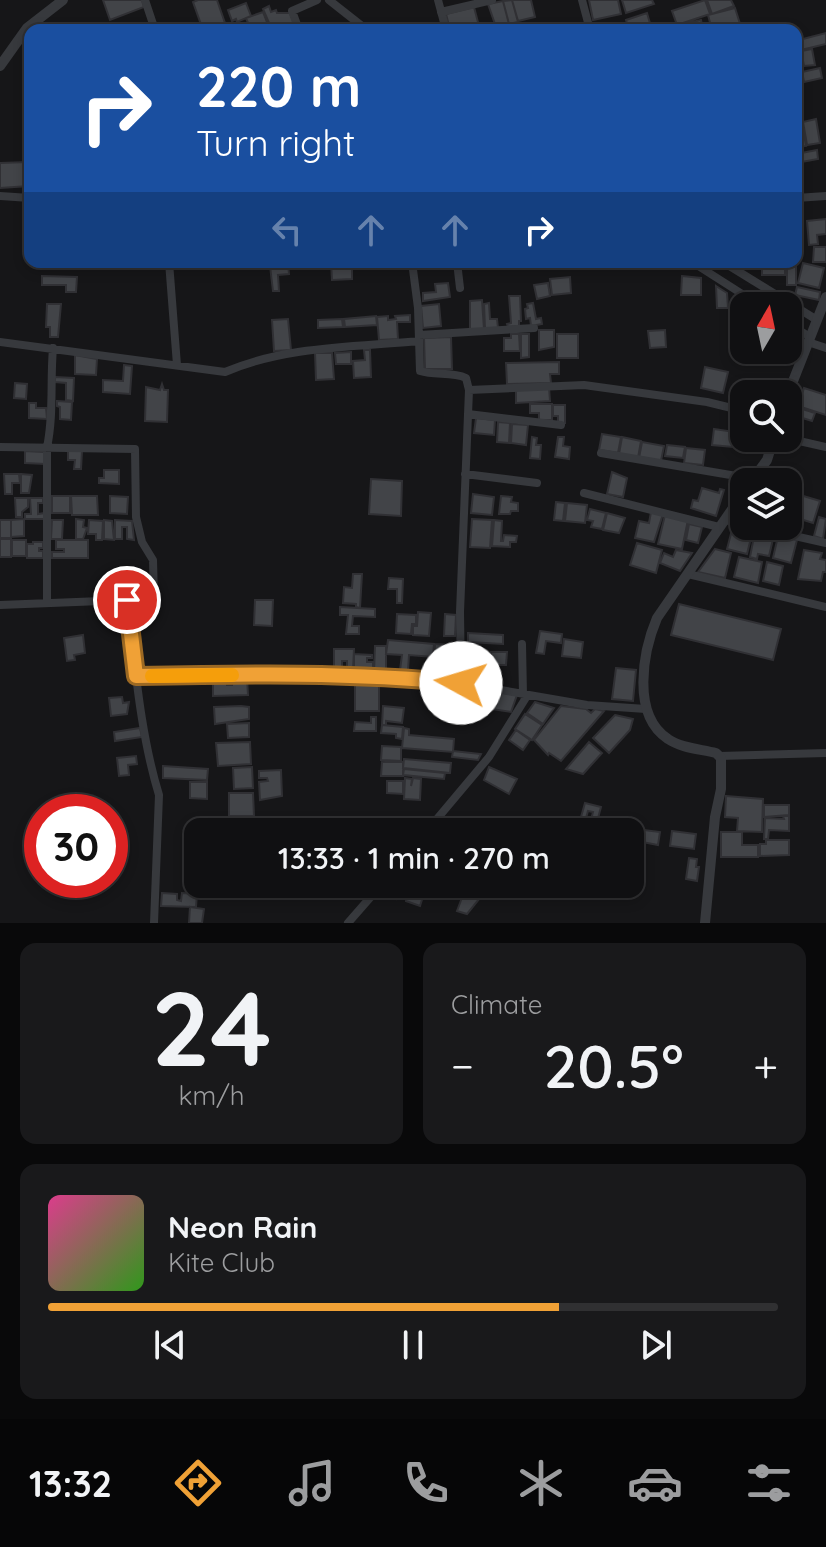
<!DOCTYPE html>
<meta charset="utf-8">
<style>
body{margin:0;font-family:Quicksand,sans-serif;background:#19191b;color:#f1f3f6;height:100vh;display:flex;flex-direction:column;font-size:30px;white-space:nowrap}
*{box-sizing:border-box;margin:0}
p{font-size:26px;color:#9c9d9f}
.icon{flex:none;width:44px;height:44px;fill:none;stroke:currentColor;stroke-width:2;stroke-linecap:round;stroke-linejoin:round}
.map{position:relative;height:923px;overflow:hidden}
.sheet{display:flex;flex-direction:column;gap:20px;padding:20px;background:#09090a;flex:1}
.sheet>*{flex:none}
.hud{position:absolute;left:24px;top:24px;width:778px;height:244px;border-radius:16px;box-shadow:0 4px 12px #0003,0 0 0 2px #303032;background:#1a4fa0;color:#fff;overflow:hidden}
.needle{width:52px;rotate:9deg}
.controls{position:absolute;left:730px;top:292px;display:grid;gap:16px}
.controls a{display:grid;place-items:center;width:72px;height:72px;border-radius:16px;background:#101012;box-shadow:0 4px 12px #0003,0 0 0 2px #303032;font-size:40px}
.speed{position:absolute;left:24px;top:794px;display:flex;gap:16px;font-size:40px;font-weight:700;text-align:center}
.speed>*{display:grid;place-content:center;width:104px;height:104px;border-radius:50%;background:#101012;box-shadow:0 4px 12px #0003,0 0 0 2px #303032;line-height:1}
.speed .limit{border:12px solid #d22;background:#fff;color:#111}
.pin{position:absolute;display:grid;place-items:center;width:68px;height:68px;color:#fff;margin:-34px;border:4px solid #fff;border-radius:50%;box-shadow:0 2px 8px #0007}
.me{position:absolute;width:88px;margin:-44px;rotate:276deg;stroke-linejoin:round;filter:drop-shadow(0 0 6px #0008)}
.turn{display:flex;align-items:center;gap:28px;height:168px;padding:0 40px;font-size:36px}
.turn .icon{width:104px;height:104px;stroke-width:2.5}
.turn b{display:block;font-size:56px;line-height:68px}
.lanes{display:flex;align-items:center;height:76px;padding:0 40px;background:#0003;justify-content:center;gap:40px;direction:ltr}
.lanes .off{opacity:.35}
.big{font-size:60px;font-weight:600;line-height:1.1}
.sheet .tile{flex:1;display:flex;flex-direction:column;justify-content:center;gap:12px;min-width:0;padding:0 28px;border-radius:16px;background:#19191b}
.sheet .dial{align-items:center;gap:0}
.dial b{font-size:104px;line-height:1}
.song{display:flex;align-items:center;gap:24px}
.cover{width:96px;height:96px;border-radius:12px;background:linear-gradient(135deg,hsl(330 70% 55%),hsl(110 70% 35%))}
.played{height:8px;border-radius:4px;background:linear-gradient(90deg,#f0a136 70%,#303032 70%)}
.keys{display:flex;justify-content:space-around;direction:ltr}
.heat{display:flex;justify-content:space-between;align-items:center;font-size:44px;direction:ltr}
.sheet .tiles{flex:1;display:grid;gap:20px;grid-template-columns:1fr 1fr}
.tile:last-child{grid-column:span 2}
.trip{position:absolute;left:184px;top:818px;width:460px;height:80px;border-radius:16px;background:#101012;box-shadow:0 4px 12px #0003,0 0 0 2px #303032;font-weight:600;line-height:80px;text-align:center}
.dock{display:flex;height:128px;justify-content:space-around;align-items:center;background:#060607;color:#9c9d9f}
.dock .icon{width:56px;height:56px}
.dock .current{color:#f0a136}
.dock b{font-size:36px;color:#f1f3f6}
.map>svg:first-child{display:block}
.building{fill:#424448;stroke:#303034;stroke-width:2}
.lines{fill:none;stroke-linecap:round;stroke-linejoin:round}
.minor{stroke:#37393d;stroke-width:8}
.tertiary{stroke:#37393d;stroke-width:10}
.route-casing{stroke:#9c6923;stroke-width:20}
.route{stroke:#f0a136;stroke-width:14}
.slow{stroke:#f59e0b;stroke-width:14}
</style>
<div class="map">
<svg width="826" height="923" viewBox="0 0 826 923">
<rect width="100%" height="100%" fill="#161618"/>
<!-- building -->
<path class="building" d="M103,0H142L144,7L110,20Z
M198,0H217L226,26L203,30L193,2Z
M512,0H531L535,17L518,21Z
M512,0L518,22L509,24L503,1Z
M589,0H618L621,14L593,20Z
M622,0H652L654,4L626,13Z
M705,0L710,14L677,25L672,11Z
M707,0H731L734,6L712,14Z
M503,1L509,24L496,27L488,4Z
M246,3L251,16L237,22L236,19L232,21L228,10Z
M269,6L271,12L276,10L277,13H290L295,24L272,30L263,9Z
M474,7L480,30H450L446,14Z
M735,8L742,30H712L708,15Z
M263,12L270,30H251L246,18Z
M647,13L652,30H629L626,20Z
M701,20L703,30H676L675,26Z
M826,33V44L801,50L799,40Z
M812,49L815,65L804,66L801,51Z
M820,68L822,78L804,82L802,72Z
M816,119L820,143L807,145L803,122Z
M802,122L806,146L798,147L796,145V123Z
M817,150L818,159L796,163V154Z
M28,162L29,186L0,188V163Z
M826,219V234L817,235L818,244L809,245L807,221Z
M814,247H826V262H813Z
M331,262H352V279L332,280Z
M803,263L824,268L819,288L798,283Z
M288,264L289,274L278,275L279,291H273L270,266Z
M785,267V275H762V268Z
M787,267H796V285H787Z
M42,276L77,277L76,292H66V285H42Z
M682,276L701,278V295H681Z
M570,277L571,293L552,295L550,279Z
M448,283L450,297L423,301V293L436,292L435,284Z
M548,283L550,296L537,299L534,285Z
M716,286L727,293L728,308H717Z
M797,287L820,292L819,300L795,295Z
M509,296H520L521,321H519V326L508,327L507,324L511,323Z
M482,300L484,329L470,330V301Z
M489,303L490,319H497L498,328L485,329L484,304Z
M533,303L536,319L541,318L542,324L531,326L530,318L526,319L525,309L528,308L527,304Z
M47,304H61L58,337H50V327H46Z
M439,304L441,326L423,328L421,306Z
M410,315V322H397L398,339L379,340L377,317L388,316V320L396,319L395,316Z
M376,316L377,325L345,327L344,319Z
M288,319L291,350L274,351L272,320Z
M342,319L343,327L318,328V320Z
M539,330H554V347L539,350Z
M665,330L666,347L650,348L648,331Z
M511,334H519L520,351H504V338H511Z
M521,334H529V357L521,358Z
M557,334H578V358H557Z
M451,337L452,369H425L424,338Z
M364,350H370L371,377L354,378L353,361L365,360Z
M351,352V364H336L335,353Z
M315,353H332L334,379L316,380Z
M75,355L97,359L96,375L75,374Z
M559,362V374H550L551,383L507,384L506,363Z
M124,365L132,366L130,394L103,392V380L123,381Z
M705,367L728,372L723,393L701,388Z
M55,377L74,378L73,401L66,400V383L55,382Z
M15,383L27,384L26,399L14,398Z
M162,384L164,390H168L167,422L145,421L146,387L160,390Z
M549,387L550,401L516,403V389Z
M804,388L826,395V415L798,406Z
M57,401L72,402L71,420L60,419V407L57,406Z
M29,403H36V408H46L47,419L29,418Z
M530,404H552V420H539V413H530Z
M553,405H565V423H558V416H553Z
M796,407L815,413L812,421L793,415Z
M476,418L495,420L494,435L474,433Z
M498,422L510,423L509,443L497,442Z
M512,424L528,425L526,445L511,443Z
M714,429L735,432L733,447L712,445Z
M602,434L621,437L618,453L599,450Z
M532,437L537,438L536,445H541L540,459L530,458Z
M558,437H564L563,446L570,447L569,459L555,457Z
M622,437L641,441L638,458L619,454Z
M642,442L664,446L661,461L639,458Z
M667,445L685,447L683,458L665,456Z
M686,448L705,450L703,465L684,463Z
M25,451L45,452V464L25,463Z
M68,451H82L81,469H74L75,460H68Z
M104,470H119V484L99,483V478H104Z
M612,472L627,478L623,497L607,494Z
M4,474H19L20,483H12V494H5Z
M21,474L32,475L29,493H21Z
M371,479L402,481L401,516L369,514Z
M702,488L719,493L720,489L724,490L716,516L691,508L693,500L698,501Z
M473,494L494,497L492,515L471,513Z
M800,495L820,501L813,523L794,517Z
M52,496H70V513H52Z
M71,496H97L98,515H72Z
M110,496L128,497L127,514L110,513Z
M501,496L512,497L511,502L518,503V511H511L510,514H499Z
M15,498H28V507L22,512V517H16Z
M30,498H43V503H38V514L45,513V519H25V514H31Z
M556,502L565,503L563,521L554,520Z
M567,503L587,505L585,523L565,521Z
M590,509L606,513L602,529L591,527L593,521L587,520Z
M651,512L663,514L654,542L635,538L639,521L649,523Z
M607,513L625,518L619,533L603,530Z
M665,515L688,520L682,549L658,544Z
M819,517L826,519L823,539L814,536Z
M24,519V536L11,537V520Z
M76,519L84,520L83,527L87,528L83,539H76Z
M472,519L492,520L490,548L470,547Z
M0,520H11V538H0Z
M52,520H63L62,539H51Z
M89,520L103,521L102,540H96V534H88Z
M104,520L112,521L114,540L104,539Z
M115,520L132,521L134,540L127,539V527H122V539H115Z
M494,520L502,521L501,541H503L504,535L517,536L516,542H510V547L492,546Z
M689,524L702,527L698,543L686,540Z
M733,526L753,530L747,554L727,549Z
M755,531L774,535L769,556L758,554L757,559L750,557Z
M778,536L797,540L791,563L773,558Z
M0,539H11V557H0Z
M12,540H26V556H12Z
M56,540H88V558H52V552H64V549H56Z
M33,542H43V548H39V551H43V558H27V544H33Z
M637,543L662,550L656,573L630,565Z
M715,549L731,553L725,578L698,572Z
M676,550L692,553L680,571L660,563L664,553L673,557Z
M804,550L822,553L820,559L826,560V572H823L821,581L798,579Z
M739,557L762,562L758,583L734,577Z
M767,562L783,566L779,585L763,581Z
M353,574H362L360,608L356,607V604L343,603L344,587L352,588Z
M389,578L403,579L402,603H397V589H388Z
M255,600H273L272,626L254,625Z
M679,604L781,629L773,660L671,635Z
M340,607L375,609V617L353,616L352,626H359V634H346L348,615H340Z
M418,612L431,613L429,636L413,635V626H417Z
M397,614L416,615V624H412L411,634L396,633Z
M445,614L456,615L455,636H444Z
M540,631L562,634L561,643L546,641L544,654L536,653Z
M468,633L503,635V644L468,642Z
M83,635L85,653L74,655L75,660L67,661L64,638Z
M564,639L583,642L581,658L562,656Z
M388,640L434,644L433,657L409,655L408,671L400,670L402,655L386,654Z
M435,644L457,645L455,674L433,673Z
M375,646H386V672H374Z
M334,649H354L353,671H347V661H342V670H334Z
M491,652H507L506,665H491Z
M354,654L372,655V658H367V662H373V672H354Z
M616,668L636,670L633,701L612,699Z
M227,678V685H232V678H247L248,695L213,696V679Z
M355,679H379V711H355Z
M497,692L517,695L511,712L491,709Z
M122,697L123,703L129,702L127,714L111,716L109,698Z
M535,702L554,708L543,724L527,713Z
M241,706L249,707V719L215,724L214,707Z
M383,706L404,708L402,723L386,721V725H382Z
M561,706L586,709L591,713L595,709L604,711L561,761L549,753L548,755L534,740Z
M525,714L542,725L532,740L515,729Z
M615,715L633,719L630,730L609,753L593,738Z
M371,717H376V731H354L355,722L371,723Z
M249,723V737L228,738L227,724Z
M382,725L403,727L402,739L396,738V734L381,733Z
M140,728L142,737L115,741L114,732Z
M404,728L409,729V735L454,739L453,752L402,748Z
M516,730L530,740L523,750L509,740Z
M250,742L251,764L218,766L216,743Z
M589,742L602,753L583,774L566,769Z
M382,746L401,747V761L381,760Z
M453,751L481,754L478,760L452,757Z
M136,756L137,764L128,765L129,775L119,776L117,758Z
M404,759L451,763L450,773L403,768Z
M382,762H403V776H381Z
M163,766L208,769L207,780L163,778Z
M252,767L253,788L234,789L233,768Z
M489,767L517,779L509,794L484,780Z
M404,769L445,773L444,779L403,775Z
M281,770L282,796L260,800L259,782L268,781L267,778H259V771Z
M405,778L412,779L411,786L413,778L421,779L420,800L404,799Z
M387,781H403V794L387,793Z
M190,782H207V799L190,798Z
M229,793H253L254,816H229Z
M726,796L763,799L762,832L737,831L738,818L725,817Z
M585,803L601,807L597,822L591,820L593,812L588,811L586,818L581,817Z
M764,805H789V815L764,817Z
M783,816H789V831L769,830L768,839H764L765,818L784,819Z
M445,817L460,823L458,829L453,827L452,832H442L441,822Z
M475,820L494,826L492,832H471Z
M241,821L256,822V832H231L232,822H238V828L241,829Z
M644,830L660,832L658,845L642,842Z
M672,831L696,834L694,849L670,846Z
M721,832H742V845H758V857H721Z
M766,840H789V855L760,856V844H766Z
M689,858L697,859L696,867H699L697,881L686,879Z
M392,884H407L403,892L398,891L396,899L383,895Z
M409,884L426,887L420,906L406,901Z
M466,887L484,893L467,914L457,911Z
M162,893L177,894V900L181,901L182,893L197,894L196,907L161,906Z
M190,907L204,909L202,923H189Z"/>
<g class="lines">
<!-- minor -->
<path class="minor" d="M145,0L155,30
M329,0L367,30
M438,0L446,30
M582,0L590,30
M441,12L492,0
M299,30L292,11L317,0
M0,196L30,198
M796,198L826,196
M169,262L177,365
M412,262L418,308L420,371C435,376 452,371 466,378L469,390L460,612L461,683
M457,262L460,288
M692,262L761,306
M723,262L817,320
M788,323L810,337
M419,335L534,328
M0,342L225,372C285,346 355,347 419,341
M808,342L826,348
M469,390L584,385L707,402L744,411
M468,414L561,425
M786,438L826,447
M0,447L135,449L136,517L142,542L153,560L154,597L127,600
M601,453L754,479
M465,474L537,483
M584,493L719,527
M725,520L744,525
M750,526L826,543
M688,574L826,607
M47,603V447C54,415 50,381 53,348
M0,605L127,600C135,664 140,733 159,795L154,923
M522,644L523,695
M136,676H386L461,683L587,705L646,709
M719,756L826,753
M426,832L489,757L527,696
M348,923L382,884"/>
<!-- tertiary -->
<path class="tertiary" d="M0,66L27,28L63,0
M788,394L826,297
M751,482L767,460L774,438
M705,923L715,817L721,789V758L716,753C700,749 681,748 668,739C631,715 643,651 657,618L744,492"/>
</g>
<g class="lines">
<!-- route casing -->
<g class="route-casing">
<path id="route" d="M127,600L136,676C245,674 353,672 461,683"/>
</g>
<!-- route -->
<use href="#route" class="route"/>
<!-- slow -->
<path class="slow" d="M152,676L232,675"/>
</g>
</svg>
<div class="controls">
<a><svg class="needle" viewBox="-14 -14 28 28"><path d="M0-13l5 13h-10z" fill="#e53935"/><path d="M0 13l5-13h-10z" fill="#9c9d9f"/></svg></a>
<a><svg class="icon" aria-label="search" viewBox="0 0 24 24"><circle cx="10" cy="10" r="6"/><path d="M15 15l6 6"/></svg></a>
<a><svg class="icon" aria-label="layers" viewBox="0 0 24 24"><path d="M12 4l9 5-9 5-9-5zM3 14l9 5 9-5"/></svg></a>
</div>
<div class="speed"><div class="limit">30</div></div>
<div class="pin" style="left:127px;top:600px;background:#d93025"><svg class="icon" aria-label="arrive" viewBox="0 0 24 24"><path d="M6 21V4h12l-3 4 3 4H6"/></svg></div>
<svg class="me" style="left:461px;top:683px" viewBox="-20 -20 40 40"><circle r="19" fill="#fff"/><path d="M0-13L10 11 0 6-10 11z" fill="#f0a136"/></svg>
<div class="trip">13:33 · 1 min · 270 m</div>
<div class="hud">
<div class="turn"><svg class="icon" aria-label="right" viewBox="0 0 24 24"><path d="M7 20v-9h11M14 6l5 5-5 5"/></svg><div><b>220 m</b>Turn right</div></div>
<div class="lanes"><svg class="icon off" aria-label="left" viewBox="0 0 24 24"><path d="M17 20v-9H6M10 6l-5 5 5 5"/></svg><svg class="icon off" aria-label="ahead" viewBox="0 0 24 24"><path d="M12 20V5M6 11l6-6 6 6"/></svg><svg class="icon off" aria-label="ahead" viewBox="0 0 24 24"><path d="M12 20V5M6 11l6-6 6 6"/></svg><svg class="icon" aria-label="right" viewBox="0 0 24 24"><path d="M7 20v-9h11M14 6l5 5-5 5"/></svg></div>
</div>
</div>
<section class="sheet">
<div class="tiles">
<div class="tile dial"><b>24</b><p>km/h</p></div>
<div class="tile"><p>Climate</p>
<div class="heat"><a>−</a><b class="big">20.5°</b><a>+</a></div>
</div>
<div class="tile">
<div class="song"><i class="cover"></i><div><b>Neon Rain</b><p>Kite Club</p></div></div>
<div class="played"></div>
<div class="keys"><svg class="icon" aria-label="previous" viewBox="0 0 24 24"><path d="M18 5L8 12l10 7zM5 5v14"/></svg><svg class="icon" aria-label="pause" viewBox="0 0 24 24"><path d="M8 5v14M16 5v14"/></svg><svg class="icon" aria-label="next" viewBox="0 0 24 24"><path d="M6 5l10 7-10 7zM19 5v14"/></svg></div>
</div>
</div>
</section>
<nav class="dock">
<b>13:32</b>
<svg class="icon current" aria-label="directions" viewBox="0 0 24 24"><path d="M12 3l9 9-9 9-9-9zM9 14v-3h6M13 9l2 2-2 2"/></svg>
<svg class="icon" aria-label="music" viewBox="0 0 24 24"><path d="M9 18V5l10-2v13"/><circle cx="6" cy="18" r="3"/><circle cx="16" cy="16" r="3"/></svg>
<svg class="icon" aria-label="phone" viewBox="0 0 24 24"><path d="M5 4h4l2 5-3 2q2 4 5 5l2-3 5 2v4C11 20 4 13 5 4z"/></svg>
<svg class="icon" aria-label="climate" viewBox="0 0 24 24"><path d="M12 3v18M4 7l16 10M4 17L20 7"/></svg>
<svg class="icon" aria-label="car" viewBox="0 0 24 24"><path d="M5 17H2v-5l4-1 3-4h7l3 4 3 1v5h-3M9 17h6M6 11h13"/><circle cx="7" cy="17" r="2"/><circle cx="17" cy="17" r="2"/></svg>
<svg class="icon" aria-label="filters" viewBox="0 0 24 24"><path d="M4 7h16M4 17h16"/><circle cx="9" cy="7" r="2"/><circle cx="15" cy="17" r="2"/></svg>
</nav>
